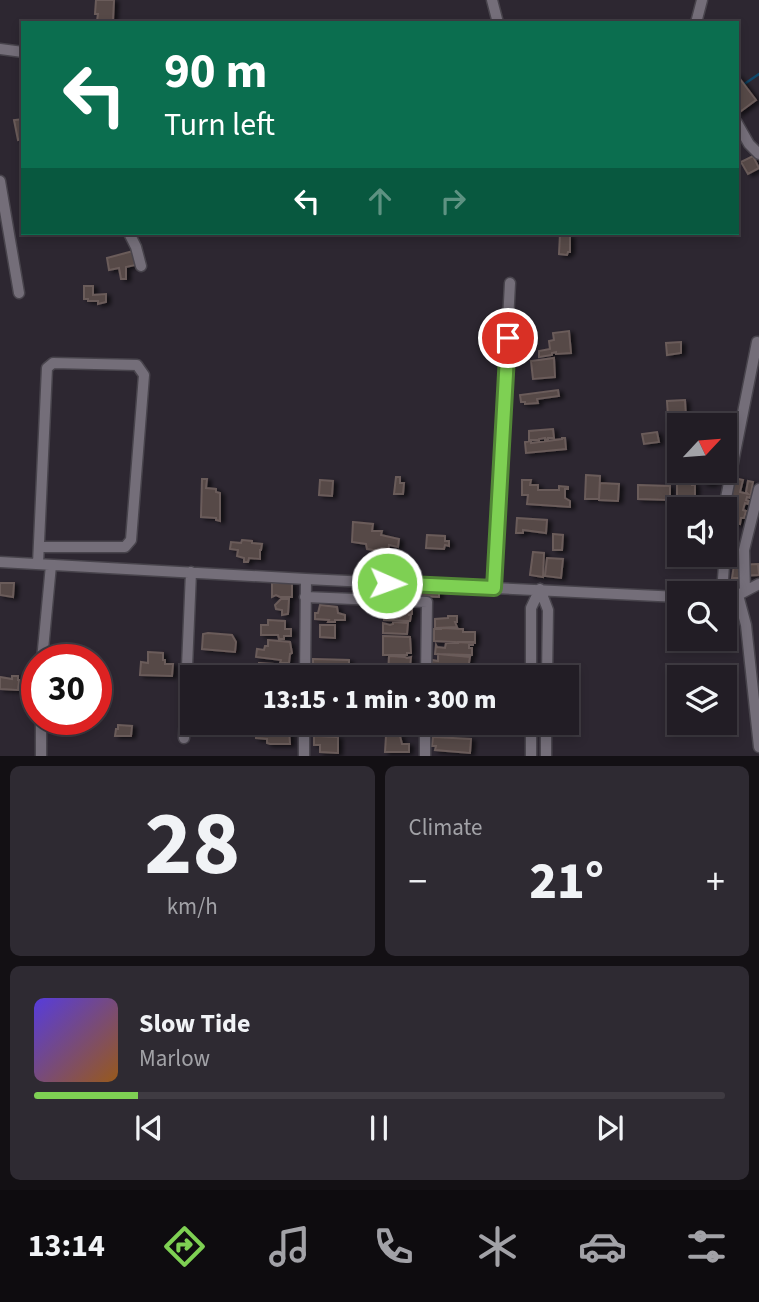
<!DOCTYPE html>
<meta charset="utf-8">
<style>
body{margin:0;font-family:"Source Sans 3",sans-serif;background:#2e2a32;color:#f1f3f6;height:100vh;display:flex;flex-direction:column;font-size:26px;white-space:nowrap}
*{box-sizing:border-box;margin:0}
p{font-size:23px;color:#a2a2a7}
.icon{flex:none;width:38px;height:38px;fill:none;stroke:currentColor;stroke-width:2;stroke-linecap:round;stroke-linejoin:round}
.map{position:relative;height:756px;overflow:hidden}
.details{display:flex;flex-direction:column;gap:10px;padding:10px;background:#131014;flex:1}
.details>*{flex:none}
.hud{position:absolute;left:21px;top:21px;width:718px;height:214px;border-radius:0px;box-shadow:0 4px 10px #0003,0 0 0 2px #3f3b42;background:#0b6e4f;color:#fff;overflow:hidden}
.needle{width:46px;rotate:64deg}
.buttons{position:absolute;left:667px;top:413px;display:grid;gap:14px}
.buttons a{display:grid;place-items:center;width:70px;height:70px;border-radius:0px;background:#221d25;box-shadow:0 4px 10px #0003,0 0 0 2px #3f3b42;font-size:35px}
.speed{position:absolute;left:21px;top:644px;display:flex;gap:14px;font-size:35px;font-weight:700;text-align:center}
.speed>*{display:grid;place-content:center;width:91px;height:91px;border-radius:50%;background:#221d25;box-shadow:0 4px 10px #0003,0 0 0 2px #3f3b42;line-height:1}
.speed .limit{border:10px solid #d22;background:#fff;color:#111}
.pin{position:absolute;display:grid;place-items:center;width:60px;height:60px;color:#fff;margin:-30px;border:4px solid #fff;border-radius:50%;box-shadow:0 2px 7px #0007}
.me{position:absolute;width:77px;margin:-38px;rotate:92deg;stroke-linejoin:round;filter:drop-shadow(0 0 5px #0008)}
.turn{display:flex;align-items:center;gap:24px;height:147px;padding:0 28px;font-size:32px}
.turn .icon{width:91px;height:91px;stroke-width:2.5}
.turn b{display:block;font-size:49px;line-height:60px}
.lanes{display:flex;align-items:center;height:66px;padding:0 28px;background:#0003;justify-content:center;gap:35px;direction:ltr}
.lanes .off{opacity:.35}
.big{font-size:52px;font-weight:800;line-height:1.1}
.details .card{flex:1;display:flex;flex-direction:column;justify-content:center;gap:10px;min-width:0;padding:0 24px;border-radius:10px;background:#2e2a32}
.details .dial{align-items:center;gap:0}
.dial b{font-size:91px;line-height:1}
.song{display:flex;align-items:center;gap:21px}
.cover{width:84px;height:84px;border-radius:10px;background:linear-gradient(135deg,hsl(250 70% 55%),hsl(30 70% 35%))}
.played{height:7px;border-radius:4px;background:linear-gradient(90deg,#7ed053 15%,#3f3b42 15%)}
.keys{display:flex;justify-content:space-around;direction:ltr}
.heat{display:flex;justify-content:space-between;align-items:center;font-size:38px;direction:ltr}
.details .tiles{flex:1;display:grid;gap:10px;grid-template-columns:1fr 1fr}
.card:last-child{grid-column:span 2}
.trip{position:absolute;left:180px;top:665px;width:399px;height:70px;border-radius:0px;background:#221d25;box-shadow:0 4px 10px #0003,0 0 0 2px #3f3b42;font-weight:800;line-height:70px;text-align:center}
.dock{display:flex;height:112px;justify-content:space-around;align-items:center;background:#0e0c0f;color:#a2a2a7}
.dock .icon{width:49px;height:49px}
.dock .current{color:#7ed053}
.dock b{font-size:32px;color:#f1f3f6}
.map>svg:first-child{display:block}
.lines{fill:none;stroke-linecap:round;stroke-linejoin:round}
.stream{stroke:#10496c;stroke-width:2.5}
.building{fill:#564846;stroke:#6b5c5a;stroke-width:2;filter:url(#shadow)}
.minor-casing{stroke:#48444c;stroke-width:13}
.minor{stroke:#746e79;stroke-width:10}
.route-casing{stroke:#528736;stroke-width:18}
.route{stroke:#7ed053;stroke-width:12}
</style>
<div class="map">
<svg width="759" height="756" viewBox="0 0 759 756">
<defs>
<filter id="shadow"><feDropShadow dx="4" dy="2" stdDeviation="2" flood-color="#0009"/></filter>
</defs>
<rect width="100%" height="100%" fill="#2d2731"/>
<g class="lines">
<!-- stream -->
<path class="stream" d="M737,89L759,74"/>
</g>
<!-- building -->
<path class="building" d="M96,0H114L113,21H97L98,14H95Z
M737,75L756,100L737,114Z
M23,119V144L22,139L18,140L14,120Z
M753,156L759,168L748,174L741,162Z
M560,234L570,236V252H568L567,255L559,254Z
M133,251L135,265L126,267V279H121L119,268L109,270L107,258Z
M84,286H93V295L106,294V302L98,304V301H88V299H84Z
M569,331L571,353L556,354V352L552,353V355L539,357V351L550,349L549,341L554,340L553,333Z
M681,342V353L667,355L666,343Z
M554,358L555,377L533,379L531,361Z
M558,390L559,396L537,399L538,403L525,404V402H521L520,395Z
M685,400L686,417H668L667,401Z
M553,429L554,438H548V439L545,440V438L539,439V440H529V431Z
M657,432L659,442L644,444L642,434Z
M562,438H565L566,449L526,453L525,442L531,441V443L562,439Z
M705,471H718L717,481L713,480L712,484L704,483Z
M677,472H693L692,485H695V496H677Z
M586,475L600,476L599,499H585Z
M396,477H400V483H404L403,494H394Z
M734,478L743,480L740,492L748,494L746,492L748,481L753,482L750,498L747,497L746,500L749,501L748,504L745,503L743,510L746,511L744,518H741L740,524L725,521L733,490L727,489Z
M202,479H207L206,488L216,489V492L220,493V521L216,520V518L201,517Z
M320,480L333,481L332,496L319,495Z
M522,480H531L530,485H538V490H559V486L568,487V489H565V498L570,501V507L527,504L528,495H522Z
M600,483L619,484L618,501L599,500Z
M638,485L670,486V500L638,499Z
M667,515H679V534H667Z
M517,518L547,520L546,533L523,530V533H516Z
M353,522L373,524L372,531H382L381,535L399,539L398,547L389,545L388,552L367,549L366,544L352,542Z
M553,534L563,535L562,550H553Z
M427,535L445,536V541H449V546L445,545L444,549L426,548Z
M242,540L252,541V543L262,544L261,550H260V559L249,558L248,562H244V558L237,556L238,550L230,549L231,542L241,543Z
M533,552L544,553L543,577L530,575Z
M547,558L563,559L561,578L545,576Z
M758,564L759,575L740,576L739,578H732L734,565Z
M0,583H14L13,597L0,595Z
M272,583H292V597H280L276,595L272,597Z
M416,587L439,588V597L415,596Z
M281,599H289L288,614L282,615V610L276,609L275,605Z
M320,605L337,607L338,613L345,615V620H335V622H328L329,620L315,619V613H318Z
M385,607L403,608V610L404,607L412,608V614L408,615H411L410,621L384,620Z
M448,616H457V622H455L457,627L435,628V619L448,618Z
M268,620L285,621V629H291V636H284V639H279L278,635H261V625H268Z
M393,622L408,623L407,634L383,633V623L390,625L393,624Z
M320,625H335V638L320,637Z
M441,628L463,629V632H475V643L434,641V629H441Z
M208,633L232,635L236,642L235,652L202,649L203,634Z
M383,636L410,637L411,653H407V655H383Z
M268,640L290,642L292,653L290,654L289,663H280L281,660L256,657L257,649L264,650L265,646H268Z
M458,642H473V645H469V648H472V655L435,654L436,645L437,647L445,648L446,643H458Z
M148,652L163,653V660H165V664H173L172,676L140,675L141,662L148,663Z
M438,654L470,657L468,669H463V667H432V660L438,661Z
M389,656L405,657L407,658L411,657L410,667H405V675L388,673Z
M313,659L349,660V677H313Z
M259,663L288,665V673L293,677H272V674L259,673Z
M435,668L481,670L480,677L460,675V677H436V674L435,675Z
M12,676H18V680H19L18,690L0,689V677L12,679Z
M394,723H413V724H409V728H407V730H404L403,732H380L381,724Z
M118,725L132,726L131,736H115L116,729H118Z
M256,729L289,730L290,744H270L267,743V739L256,738Z
M314,736L338,737V753L320,752V745H314Z
M386,736H400L402,744H409V752H385Z
M433,737L471,739L470,753L435,750L436,746H432Z"/>
<g class="lines">
<!-- minor casing -->
<g class="minor-casing">
<path id="minor" d="M492,0L498,23
M696,23L702,0
M0,49L23,52
M737,123L749,144L759,154
M0,181L19,293
M129,233L136,247L141,266
M724,512L726,498L757,342
M0,562L306,579L679,597
M38,564L47,368L53,363L137,365L144,375L131,540L125,547H39
M494,588L510,283
M540,589L548,610L547,677
M745,591L744,550L759,489
M722,593L725,551L724,538
M738,595L746,625L759,747
M305,597L427,602L426,677
M724,599L738,595L759,584
M42,660L51,565
M305,677L306,579
M531,677V608L540,589
M531,723V756
M184,738L191,572
M41,756V719
M304,756V723
M425,756V723
M546,756V723"/>
</g>
<!-- minor -->
<use href="#minor" class="minor"/>
</g>
<g class="lines">
<!-- route casing -->
<g class="route-casing">
<path id="route" d="M387,583L494,588L508,338"/>
</g>
<!-- route -->
<use href="#route" class="route"/>
</g>
</svg>
<div class="buttons">
<a><svg class="needle" viewBox="-14 -14 28 28"><path d="M0-13l5 13h-10z" fill="#e53935"/><path d="M0 13l5-13h-10z" fill="#a2a2a7"/></svg></a>
<a><svg class="icon" aria-label="sound" viewBox="0 0 24 24"><path d="M4 9h4l5-4v14l-5-4H4zM17 9q2 3 0 6"/></svg></a>
<a><svg class="icon" aria-label="search" viewBox="0 0 24 24"><circle cx="10" cy="10" r="6"/><path d="M15 15l6 6"/></svg></a>
<a><svg class="icon" aria-label="layers" viewBox="0 0 24 24"><path d="M12 4l9 5-9 5-9-5zM3 14l9 5 9-5"/></svg></a>
</div>
<div class="speed"><div class="limit">30</div></div>
<div class="pin" style="left:508px;top:338px;background:#d93025"><svg class="icon" aria-label="arrive" viewBox="0 0 24 24"><path d="M6 21V4h12l-3 4 3 4H6"/></svg></div>
<svg class="me" style="left:387px;top:583px" viewBox="-20 -20 40 40"><circle r="17" fill="#7ed053" stroke="#fff" stroke-width="3"/><path d="M0-11L8 9 0 5-8 9z" fill="#fff"/></svg>
<div class="trip">13:15 · 1 min · 300 m</div>
<div class="hud">
<div class="turn"><svg class="icon" aria-label="left" viewBox="0 0 24 24"><path d="M17 20v-9H6M10 6l-5 5 5 5"/></svg><div><b>90 m</b>Turn left</div></div>
<div class="lanes"><svg class="icon" aria-label="left" viewBox="0 0 24 24"><path d="M17 20v-9H6M10 6l-5 5 5 5"/></svg><svg class="icon off" aria-label="ahead" viewBox="0 0 24 24"><path d="M12 20V5M6 11l6-6 6 6"/></svg><svg class="icon off" aria-label="right" viewBox="0 0 24 24"><path d="M7 20v-9h11M14 6l5 5-5 5"/></svg></div>
</div>
</div>
<section class="details">
<div class="tiles">
<div class="card dial"><b>28</b><p>km/h</p></div>
<div class="card"><p>Climate</p>
<div class="heat"><a>−</a><b class="big">21°</b><a>+</a></div>
</div>
<div class="card">
<div class="song"><i class="cover"></i><div><b>Slow Tide</b><p>Marlow</p></div></div>
<div class="played"></div>
<div class="keys"><svg class="icon" aria-label="previous" viewBox="0 0 24 24"><path d="M18 5L8 12l10 7zM5 5v14"/></svg><svg class="icon" aria-label="pause" viewBox="0 0 24 24"><path d="M8 5v14M16 5v14"/></svg><svg class="icon" aria-label="next" viewBox="0 0 24 24"><path d="M6 5l10 7-10 7zM19 5v14"/></svg></div>
</div>
</div>
</section>
<nav class="dock">
<b>13:14</b>
<svg class="icon current" aria-label="directions" viewBox="0 0 24 24"><path d="M12 3l9 9-9 9-9-9zM9 14v-3h6M13 9l2 2-2 2"/></svg>
<svg class="icon" aria-label="music" viewBox="0 0 24 24"><path d="M9 18V5l10-2v13"/><circle cx="6" cy="18" r="3"/><circle cx="16" cy="16" r="3"/></svg>
<svg class="icon" aria-label="phone" viewBox="0 0 24 24"><path d="M5 4h4l2 5-3 2q2 4 5 5l2-3 5 2v4C11 20 4 13 5 4z"/></svg>
<svg class="icon" aria-label="climate" viewBox="0 0 24 24"><path d="M12 3v18M4 7l16 10M4 17L20 7"/></svg>
<svg class="icon" aria-label="car" viewBox="0 0 24 24"><path d="M5 17H2v-5l4-1 3-4h7l3 4 3 1v5h-3M9 17h6M6 11h13"/><circle cx="7" cy="17" r="2"/><circle cx="17" cy="17" r="2"/></svg>
<svg class="icon" aria-label="filters" viewBox="0 0 24 24"><path d="M4 7h16M4 17h16"/><circle cx="9" cy="7" r="2"/><circle cx="15" cy="17" r="2"/></svg>
</nav>
